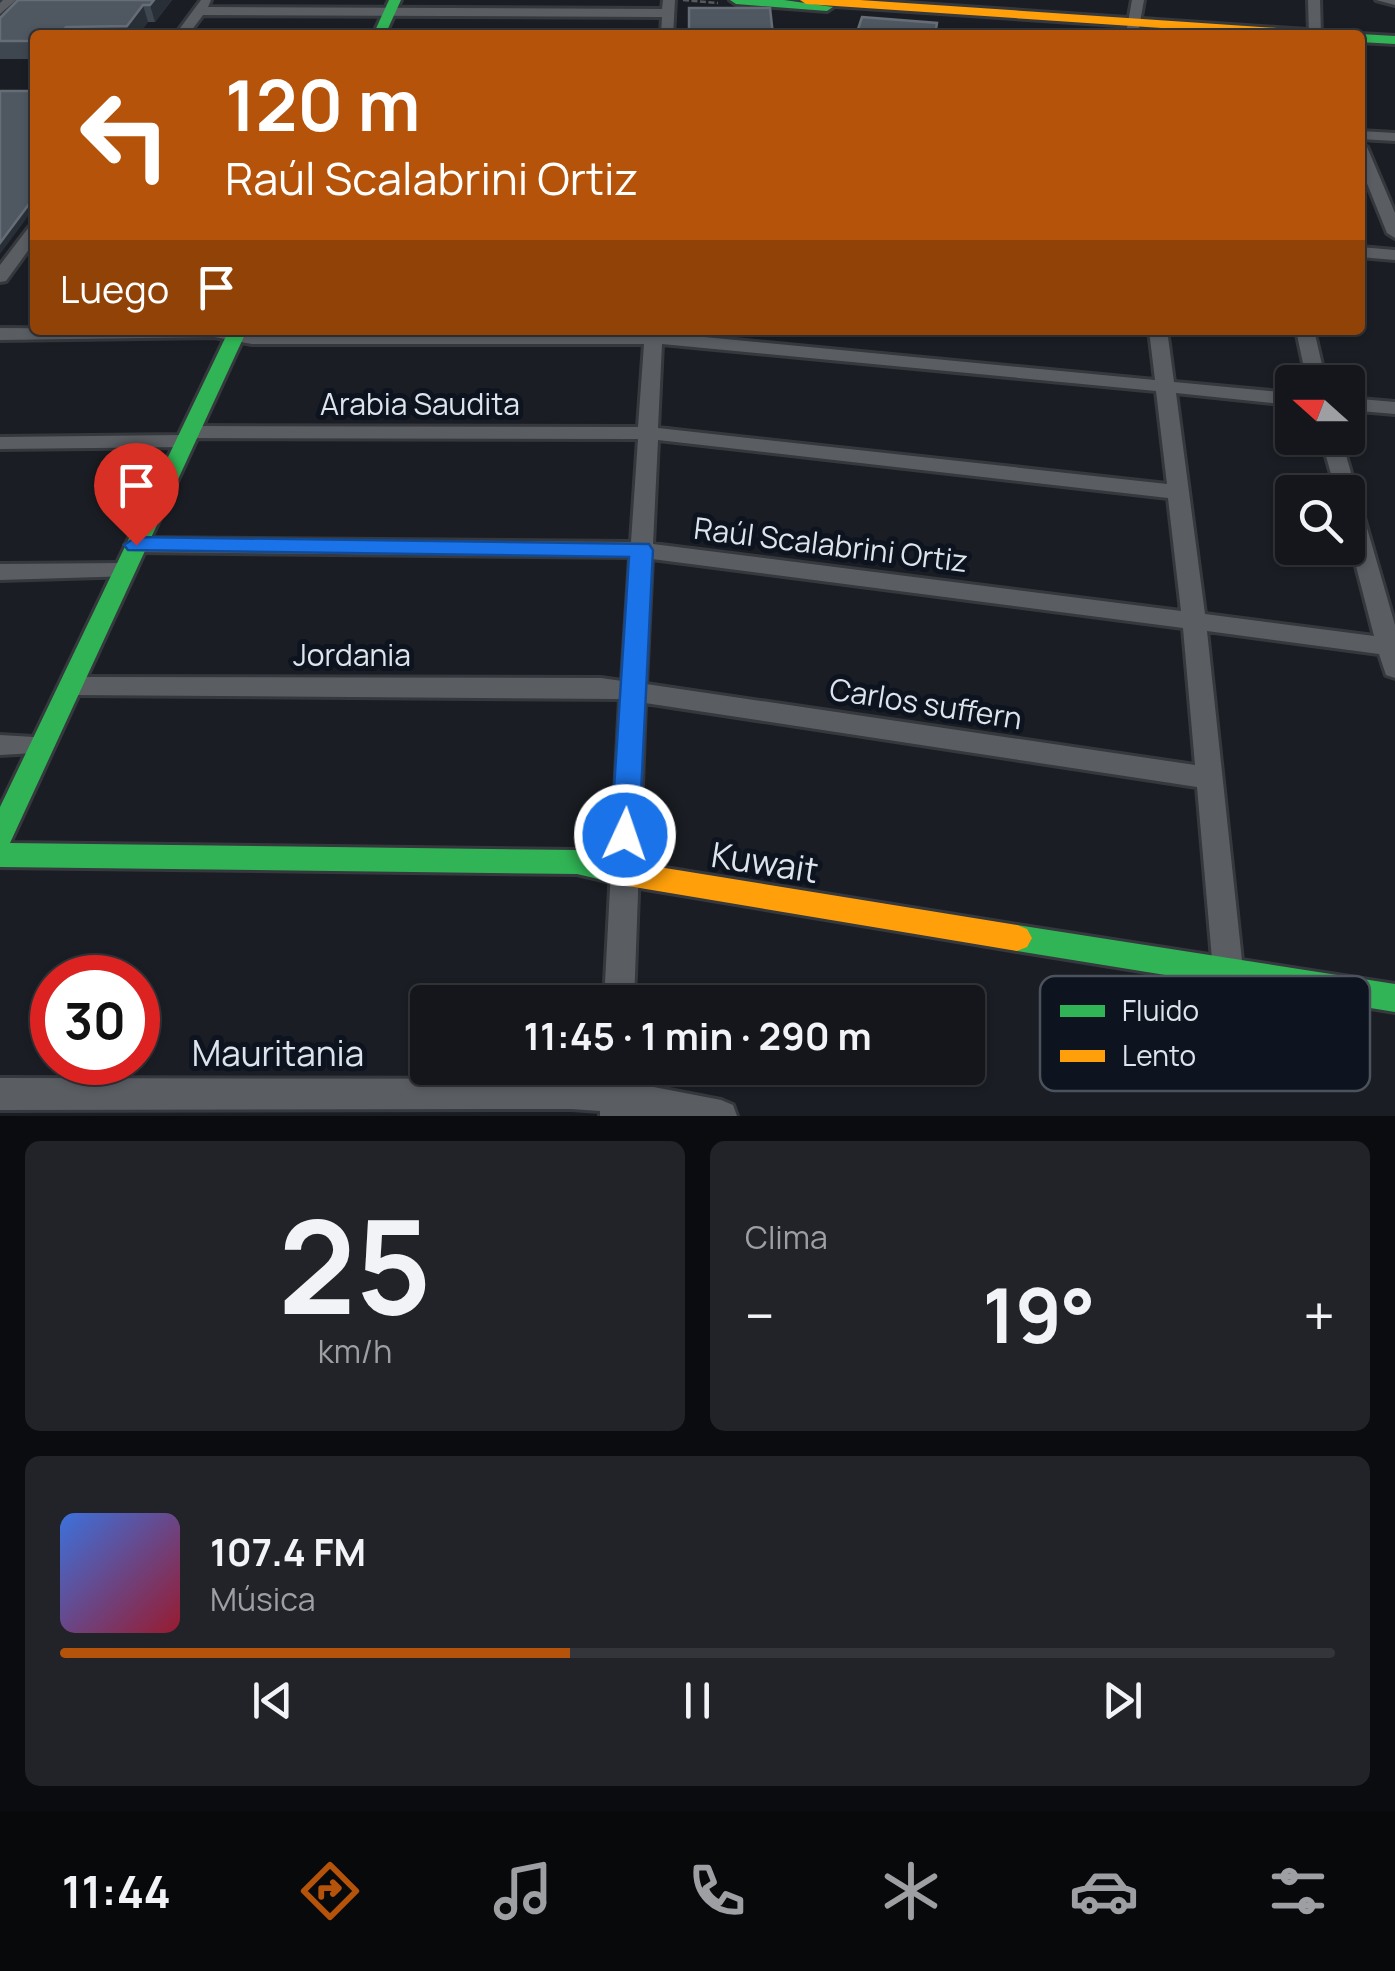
<!DOCTYPE html>
<html lang="es">
<meta charset="utf-8">
<style>
body{margin:0;font-family:Manrope,sans-serif;background:#212328;color:#f1f3f6;height:100vh;display:flex;flex-direction:column;font-size:38px;white-space:nowrap}
*{box-sizing:border-box;margin:0}
p{font-size:32px;color:#9d9fa3}
.icon{flex:none;width:55px;height:55px;fill:none;stroke:currentColor;stroke-width:2;stroke-linecap:round;stroke-linejoin:round}
.map{position:relative;height:1116px;overflow:hidden}
.sheet{display:flex;flex-direction:column;gap:25px;padding:25px;background:#0b0c0f;flex:1}
.sheet>*{flex:none}
.hud{position:absolute;left:30px;top:30px;width:1335px;height:305px;border-radius:10px;box-shadow:0 2px 8px #0004,0 0 0 2px #33353a;background:#b45309;color:#fff;overflow:hidden}
.needle{width:65px;rotate:291deg}
.controls{position:absolute;left:1275px;top:365px;display:grid;gap:20px}
.controls a{display:grid;place-items:center;width:90px;height:90px;border-radius:10px;background:#14161b;box-shadow:0 2px 8px #0004,0 0 0 2px #33353a;font-size:50px}
.speed{position:absolute;left:30px;top:955px;display:flex;gap:20px;font-size:50px;font-weight:700;text-align:center}
.speed>*{display:grid;place-content:center;width:130px;height:130px;border-radius:50%;background:#14161b;box-shadow:0 2px 8px #0004,0 0 0 2px #33353a;line-height:1}
.speed .limit{border:15px solid #d22;background:#fff;color:#111}
.pin{position:absolute;display:grid;place-items:center;width:85px;height:85px;color:#fff;margin:-102px -42px;border-radius:50% 50% 50% 0;rotate:-45deg;box-shadow:0 0 10px #0007}
.pin .icon{rotate:45deg}
.me{position:absolute;width:110px;margin:-55px;rotate:3deg;stroke-linejoin:round;filter:drop-shadow(0 0 8px #0008)}
.turn{display:flex;align-items:center;gap:35px;height:210px;padding:0 30px;font-size:45px}
.turn .icon{width:130px;height:130px;stroke-width:2.5}
.turn b{display:block;font-size:70px;line-height:85px}
.then{display:flex;align-items:center;height:95px;padding:0 30px;background:#0003;gap:20px;font-size:38px}
.big{font-size:75px;font-weight:700;line-height:1.1}
.sheet .card{flex:1;display:flex;flex-direction:column;justify-content:center;gap:15px;min-width:0;padding:0 35px;border-radius:15px;background:#212328}
.sheet .dial{align-items:center;gap:0}
.dial b{font-size:130px;line-height:1}
.song{display:flex;align-items:center;gap:30px}
.cover{width:120px;height:120px;border-radius:15px;background:linear-gradient(135deg,hsl(220 70% 55%),hsl(350 70% 35%))}
.played{height:10px;border-radius:5px;background:linear-gradient(90deg,#b45309 40%,#33353a 40%)}
.keys{display:flex;justify-content:space-around;direction:ltr}
.heat{display:flex;justify-content:space-between;align-items:center;font-size:55px;direction:ltr}
.sheet .tiles{flex:1;display:grid;gap:25px;grid-template-columns:1fr 1fr}
.card:last-child{grid-column:span 2}
.trip{position:absolute;left:410px;top:985px;width:575px;height:100px;border-radius:10px;background:#14161b;box-shadow:0 2px 8px #0004,0 0 0 2px #33353a;font-weight:700;line-height:100px;text-align:center}
.tab-bar{display:flex;height:160px;justify-content:space-around;align-items:center;background:#08090b;color:#9d9fa3}
.tab-bar .icon{width:70px;height:70px}
.tab-bar .selected{color:#b45309}
.tab-bar b{font-size:45px;color:#f1f3f6}
.map>svg:first-child{display:block}
.lines{fill:none;stroke-linecap:round;stroke-linejoin:round}
.street-casing{stroke:#35383d;stroke-width:6}
.fast-casing{stroke:#35383d;stroke-width:6}
.slow-casing{stroke:#35383d;stroke-width:6}
.path{stroke:#565a5f;stroke-width:2.5;stroke-dasharray:6 2.5;stroke-linecap:butt}
.street{fill:#5a5e63;fill-rule:evenodd}
.fast{fill:#30b455;fill-rule:evenodd}
.slow{fill:#ff9f0a;fill-rule:evenodd}
.wall{fill:#3e464f}
.shaded-wall{fill:#282f37}
.building{fill:#4f5760;stroke:#666d76;stroke-width:2.5}
.route{fill:#1a73e8;stroke:#114b97;stroke-width:2.5}
.labels{text-anchor:middle;dominant-baseline:central;stroke-width:10;stroke-linejoin:round;paint-order:stroke}
.street-label{font-size:30px;fill:#dee4ec;stroke:#0d141f}
.near-street-label{font-size:35px;fill:#dee4ec;stroke:#0d141f}
.key{fill:#0d141f;stroke:#4c525c;stroke-width:2.5}
.key-label{font-size:28px;fill:#dee4ec}
</style>
<div class="map">
<svg width="1395" height="1116" viewBox="0 0 1395 1116">
<rect width="100%" height="100%" fill="#1a1e24"/>
<g class="lines">
<!-- street casing -->
<g class="street-casing">
<path id="street" d="M3,0H16L0,14V3Z
M201,0H211L208,7L662,9L663,0H675L673,35H661L662,17L203,15L188,35H175Z
M1132,0H1144L1139,28L1133,32L1127,28Z
M1308,0H1320L1321,35L1309,34Z
M1376,0H1395V5Z
M1360,131L1395,133V141L1360,139Z
M1360,143L1367,147L1395,213V238L1387,233L1360,166Z
M35,225V241L6,281L0,282V265L29,227Z
M1360,247L1395,250V260L1360,257Z
M0,328L645,333V330H663V333L1155,380L1149,330H1167L1174,382L1292,393V405L1176,393L1205,614L1374,636L1348,535V492H1336L1321,438H1341L1395,625V678L1386,675L1379,654L1207,631L1243,970L1239,980L1228,984L1217,980L1213,970L1197,787L645,703L634,1002H604L620,699L71,695L62,693L59,686L62,679L71,677L601,678L622,681L630,557L136,552L125,545L136,538L631,542L638,439L194,438L193,445L186,447L0,449V437L182,435L183,428L190,426L638,427L644,344H252L214,337L0,340ZM662,344L1156,391L1167,484L658,428ZM658,440L1168,498L1181,611L653,544ZM652,559L1183,628L1195,765L646,684Z
M1296,330H1314L1326,382H1307Z
M1348,398L1395,402V414L1348,410Z
M124,563L135,571L132,576L0,580V564Z
M0,735L51,738L55,745L51,752L0,755Z
M601,1068H633V1083L721,1100L733,1105L737,1116H600V1111L571,1109L0,1110V1078L601,1079Z"/>
</g>
<!-- fast casing -->
<g class="fast-casing">
<path id="fast" d="M389,0H401L385,35H373Z
M730,0H784L833,7L827,11L736,4Z
M1360,34L1395,36V44L1360,42V35H1357Z
M229,330H247L10,843L577,850L638,866L642,874L638,882L628,886L577,874L0,867V807Z
M1017,925L1395,984V1012L1017,951L1007,947L1002,938L1007,929Z"/>
</g>
<!-- slow casing -->
<g class="slow-casing">
<path id="slow" d="M800,0H860L1322,31L1328,35H1266L806,4Z
M628,862L1017,925L1027,929L1032,938L1027,947L1017,951L628,886L618,882L614,874L618,866Z"/>
</g>
<!-- path -->
<path class="path" d="M683,0L718,3"/>
<!-- street -->
<use href="#street" class="street"/>
<!-- fast -->
<use href="#fast" class="fast"/>
<!-- slow -->
<use href="#slow" class="slow"/>
</g>
<!-- wall -->
<path class="wall" d="M172,0L155,22H148L138,35H35V59H0V18Z"/>
<!-- shaded-wall -->
<path class="shaded-wall" d="M154,0H172L155,22L150,5Z
M143,5L148,22L138,35H130L127,26Z
M66,27L69,35H59Z
M35,196V207L0,254V243Z"/>
<!-- building -->
<path class="building" d="M18,0H154L150,5H143L127,26L66,27L59,35H35V41H0V18Z
M689,8H770L773,35H689Z
M862,17L937,23L935,35H856Z
M0,91H35V196L0,243Z"/>
<!-- route -->
<path class="route" d="M136,537L649,544L653,550L639,835L635,843L625,846L615,843L611,835L629,557L128,550L124,545Z"/>
<g class="labels">
<!-- street labels -->
<g class="street-label">
<text x="420" y="403">Arabia Saudita</text>
<text transform="translate(831 544) rotate(7)">Raúl Scalabrini Ortiz</text>
<text x="352" y="654">Jordania</text>
<text transform="translate(926 703) rotate(9)">Carlos suffern</text>
</g>
<!-- near-street labels -->
<g class="near-street-label">
<text transform="translate(765 862) rotate(9)">Kuwait</text>
<text x="278" y="1053">Mauritania</text>
</g>
</g>
<!-- legend -->
<rect x="1040" y="976" width="330" height="115" rx="15" class="key"/>
<rect x="1060" y="1005" width="45" height="12" fill="#30b455"/>
<rect x="1060" y="1050" width="45" height="12" fill="#ff9f0a"/>
<g class="key-label">
<text x="1122" y="1021">Fluido</text>
<text x="1122" y="1066">Lento</text>
</g>
</svg>
<div class="controls">
<a><svg class="needle" viewBox="-14 -14 28 28"><path d="M0-13l5 13h-10z" fill="#e53935"/><path d="M0 13l5-13h-10z" fill="#9d9fa3"/></svg></a>
<a><svg class="icon" aria-label="search" viewBox="0 0 24 24"><circle cx="10" cy="10" r="6"/><path d="M15 15l6 6"/></svg></a>
</div>
<div class="speed"><div class="limit">30</div></div>
<div class="pin" style="left:136px;top:545px;background:#d93025"><svg class="icon" aria-label="arrive" viewBox="0 0 24 24"><path d="M6 21V4h12l-3 4 3 4H6"/></svg></div>
<svg class="me" style="left:625px;top:835px" viewBox="-20 -20 40 40"><circle r="17" fill="#1a73e8" stroke="#fff" stroke-width="3"/><path d="M0-11L8 9 0 5-8 9z" fill="#fff"/></svg>
<div class="trip">11:45 · 1 min · 290 m</div>
<div class="hud">
<div class="turn"><svg class="icon" aria-label="left" viewBox="0 0 24 24"><path d="M17 20v-9H6M10 6l-5 5 5 5"/></svg><div><b>120 m</b>Raúl Scalabrini Ortiz</div></div>
<div class="then">Luego<svg class="icon" aria-label="arrive" viewBox="0 0 24 24"><path d="M6 21V4h12l-3 4 3 4H6"/></svg></div>
</div>
</div>
<section class="sheet">
<div class="tiles">
<div class="card dial"><b>25</b><p>km/h</p></div>
<div class="card"><p>Clima</p>
<div class="heat"><a>−</a><b class="big">19°</b><a>+</a></div>
</div>
<div class="card">
<div class="song"><i class="cover"></i><div><b>107.4 FM</b><p>Música</p></div></div>
<div class="played"></div>
<div class="keys"><svg class="icon" aria-label="previous" viewBox="0 0 24 24"><path d="M18 5L8 12l10 7zM5 5v14"/></svg><svg class="icon" aria-label="pause" viewBox="0 0 24 24"><path d="M8 5v14M16 5v14"/></svg><svg class="icon" aria-label="next" viewBox="0 0 24 24"><path d="M6 5l10 7-10 7zM19 5v14"/></svg></div>
</div>
</div>
</section>
<nav class="tab-bar">
<b>11:44</b>
<svg class="icon selected" aria-label="directions" viewBox="0 0 24 24"><path d="M12 3l9 9-9 9-9-9zM9 14v-3h6M13 9l2 2-2 2"/></svg>
<svg class="icon" aria-label="music" viewBox="0 0 24 24"><path d="M9 18V5l10-2v13"/><circle cx="6" cy="18" r="3"/><circle cx="16" cy="16" r="3"/></svg>
<svg class="icon" aria-label="phone" viewBox="0 0 24 24"><path d="M5 4h4l2 5-3 2q2 4 5 5l2-3 5 2v4C11 20 4 13 5 4z"/></svg>
<svg class="icon" aria-label="climate" viewBox="0 0 24 24"><path d="M12 3v18M4 7l16 10M4 17L20 7"/></svg>
<svg class="icon" aria-label="car" viewBox="0 0 24 24"><path d="M5 17H2v-5l4-1 3-4h7l3 4 3 1v5h-3M9 17h6M6 11h13"/><circle cx="7" cy="17" r="2"/><circle cx="17" cy="17" r="2"/></svg>
<svg class="icon" aria-label="filters" viewBox="0 0 24 24"><path d="M4 7h16M4 17h16"/><circle cx="9" cy="7" r="2"/><circle cx="15" cy="17" r="2"/></svg>
</nav>
